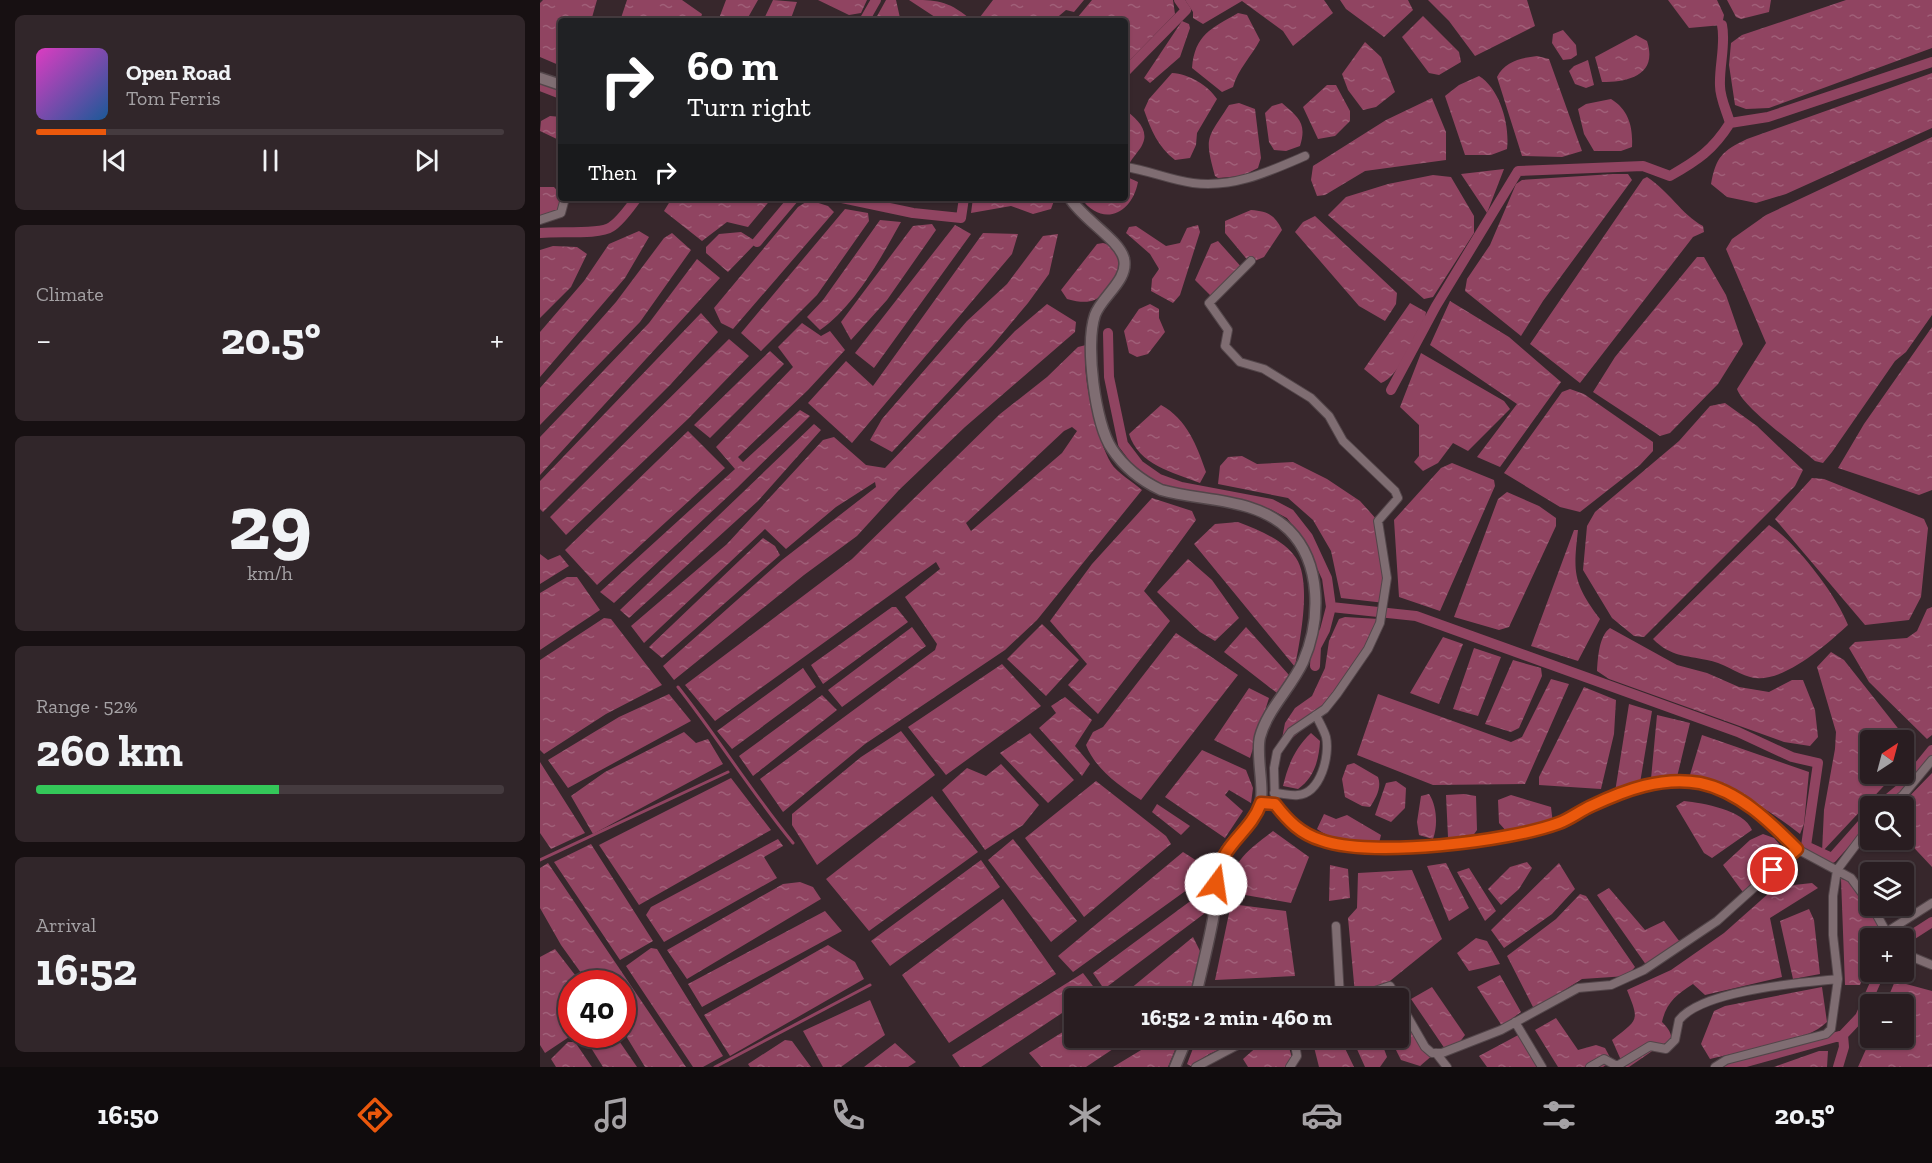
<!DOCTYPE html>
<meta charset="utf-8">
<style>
body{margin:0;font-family:"Zilla Slab",serif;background:#31262a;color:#f1f3f6;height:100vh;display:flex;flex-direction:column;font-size:22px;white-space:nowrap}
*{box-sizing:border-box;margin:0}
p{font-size:20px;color:#a5a2a5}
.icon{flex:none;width:33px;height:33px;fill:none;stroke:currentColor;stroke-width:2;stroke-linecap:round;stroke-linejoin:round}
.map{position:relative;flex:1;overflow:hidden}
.sheet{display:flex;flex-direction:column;gap:15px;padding:15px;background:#171012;width:540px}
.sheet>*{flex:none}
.hud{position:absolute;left:18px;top:18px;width:570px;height:183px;border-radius:6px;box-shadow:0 2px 4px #0004,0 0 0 2px #453b3f;background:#202124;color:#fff;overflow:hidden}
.needle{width:39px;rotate:36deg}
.tools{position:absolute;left:1320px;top:730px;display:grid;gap:12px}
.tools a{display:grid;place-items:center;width:54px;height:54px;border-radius:6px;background:#291d21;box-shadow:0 2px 4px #0004,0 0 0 2px #453b3f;font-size:30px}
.speed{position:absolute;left:18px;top:970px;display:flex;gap:12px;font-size:30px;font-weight:700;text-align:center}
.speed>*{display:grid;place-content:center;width:78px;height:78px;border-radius:50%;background:#291d21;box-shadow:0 2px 4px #0004,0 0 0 2px #453b3f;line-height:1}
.speed .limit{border:9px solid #d22;background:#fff;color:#111}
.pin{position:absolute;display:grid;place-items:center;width:51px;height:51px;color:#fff;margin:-26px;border:3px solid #fff;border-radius:50%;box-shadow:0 2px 6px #0007}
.me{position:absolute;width:66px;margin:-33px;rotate:14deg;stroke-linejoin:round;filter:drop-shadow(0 0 4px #0008)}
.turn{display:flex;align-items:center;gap:21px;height:126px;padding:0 30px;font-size:27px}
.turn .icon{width:78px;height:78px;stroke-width:2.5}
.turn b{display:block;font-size:42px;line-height:51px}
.then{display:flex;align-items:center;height:57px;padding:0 30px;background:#0003;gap:12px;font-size:22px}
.big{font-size:45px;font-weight:700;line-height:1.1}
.sheet .widget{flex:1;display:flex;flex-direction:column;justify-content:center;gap:9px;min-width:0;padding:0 21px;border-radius:9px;background:#31262a}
.sheet .dial{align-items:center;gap:0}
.dial b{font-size:78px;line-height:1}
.song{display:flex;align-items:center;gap:18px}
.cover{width:72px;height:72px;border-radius:9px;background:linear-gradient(135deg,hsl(310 70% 55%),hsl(210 70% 35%))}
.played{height:6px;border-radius:3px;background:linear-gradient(90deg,#ea580c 15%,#453b3f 15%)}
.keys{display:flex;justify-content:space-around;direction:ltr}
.heat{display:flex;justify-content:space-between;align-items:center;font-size:33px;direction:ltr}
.charge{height:9px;border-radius:4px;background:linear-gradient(90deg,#34c759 52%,#453b3f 0)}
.trip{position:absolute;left:524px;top:988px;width:345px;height:60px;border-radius:6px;background:#291d21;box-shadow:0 2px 4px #0004,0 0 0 2px #453b3f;font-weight:700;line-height:60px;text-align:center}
.tab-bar{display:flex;height:96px;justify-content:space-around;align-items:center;background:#100c0d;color:#a5a2a5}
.tab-bar .icon{width:42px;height:42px}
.tab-bar .current{color:#ea580c}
.tab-bar b{font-size:27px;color:#f1f3f6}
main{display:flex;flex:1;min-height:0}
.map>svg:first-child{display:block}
.water{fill:url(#water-ripples);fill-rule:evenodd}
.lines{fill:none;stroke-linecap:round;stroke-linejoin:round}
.stream{stroke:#904461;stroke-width:3}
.canal{stroke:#904461;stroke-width:10}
.minor-casing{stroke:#53464a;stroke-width:10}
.tertiary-casing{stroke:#53464a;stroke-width:13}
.minor{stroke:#7f6d72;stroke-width:8}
.tertiary{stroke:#7f6d72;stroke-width:10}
.route-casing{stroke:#983908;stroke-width:15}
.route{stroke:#ea580c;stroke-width:10}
</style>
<main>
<section class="sheet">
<div class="widget">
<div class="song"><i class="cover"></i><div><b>Open Road</b><p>Tom Ferris</p></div></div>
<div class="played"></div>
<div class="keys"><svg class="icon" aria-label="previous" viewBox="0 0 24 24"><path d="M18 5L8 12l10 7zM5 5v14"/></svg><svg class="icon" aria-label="pause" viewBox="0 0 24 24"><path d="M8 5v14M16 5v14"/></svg><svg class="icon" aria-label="next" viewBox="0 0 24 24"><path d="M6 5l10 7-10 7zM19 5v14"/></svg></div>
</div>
<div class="widget"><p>Climate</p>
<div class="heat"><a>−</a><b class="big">20.5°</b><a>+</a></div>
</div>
<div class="widget dial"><b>29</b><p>km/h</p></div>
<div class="widget"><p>Range · 52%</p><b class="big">260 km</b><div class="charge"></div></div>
<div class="widget"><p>Arrival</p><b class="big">16:52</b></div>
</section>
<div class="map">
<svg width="1392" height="1067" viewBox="0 0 1392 1067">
<defs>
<pattern id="water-ripples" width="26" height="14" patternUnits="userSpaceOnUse" patternTransform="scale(1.5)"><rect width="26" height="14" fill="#904461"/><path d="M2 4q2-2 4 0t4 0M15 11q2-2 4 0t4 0" fill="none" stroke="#a05f78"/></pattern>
</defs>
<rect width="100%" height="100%" fill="#37272c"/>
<!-- water -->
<path class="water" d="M3,0H57L51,21H21V66L0,57V3Z
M87,0H142L162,14L160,21H80Z
M186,0H218L206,21H178Z
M233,0L257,2L250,21H223Z
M278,0H327L321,13L309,15Z
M346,0H356L360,18L357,21H340L336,18Z
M369,0C396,0 407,0 429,18L428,21H401Z
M453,0H544L534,12L526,10L513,21H437Z
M552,0H633L635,14L585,65V21H541L537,18Z
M645,0H784L793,13L753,46L743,31L702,1L663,24L653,18V12Z
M800,0H868L873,10L844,37L806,9Z
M888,0H987L995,26L935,56L909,21Z
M1128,0H1177L1184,15L1182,25L1149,28Z
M1187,0H1231L1229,12L1201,19L1196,17Z
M1306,0H1392V48L1229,108L1206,109L1195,105L1189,65L1191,43L1202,35Z
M698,13L707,15L720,40C711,57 698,69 693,87L682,92L652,68C655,34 671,29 698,13Z
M883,16L919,52L921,62L899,75L889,73L862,37Z
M642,21L649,24L650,28L640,57L610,83L604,78Z
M1023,30L1036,45L1037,55L1031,59L1023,60L1012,43L1013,34Z
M1096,35L1107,41C1118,75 1089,82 1062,82L1055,57Z
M825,42L841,57L855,92L836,107L823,110L808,90L802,74Z
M997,56L1009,59L1042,151L1022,157L982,156L957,77C965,61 981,58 997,56Z
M1048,60L1054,85L1046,88L1035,84L1029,71L1034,66Z
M632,73C649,74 668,85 677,99L657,133L656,145L650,158L635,160C618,147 611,130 604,110L609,99Z
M1392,73V128L1246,194L1216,203L1187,197L1171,184C1176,157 1182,151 1207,139Z
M939,76C960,89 970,125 967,149L951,155H925L905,96L919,85Z
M787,85H796L810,111V121L795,136L778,139L763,107Z
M892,98L906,132V160L825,171L785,195L777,196L771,180L773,166L846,120Z
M1071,99C1089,110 1093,127 1092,147L1081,151H1054L1044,134L1038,109L1046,104Z
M699,103L715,109L721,158L718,168L702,176L678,178L675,176C664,136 667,139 689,105Z
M742,103C759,118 767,123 760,146L746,151L734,150L729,142L725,113L732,106Z
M585,110C595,117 609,129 603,143C600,151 592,157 589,165L585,164Z
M10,116L21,117V141L0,131L1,121Z
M1392,137V315L1366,352L1355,361L1292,452L1283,463L1275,461C1257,445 1204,409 1197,389L1226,343L1186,249L1192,239L1226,215Z
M964,169L947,213L921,174Z
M1073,174H1088L1092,180L1003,301L981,336L925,291L927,279L950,245L976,184L982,180Z
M893,175L911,177L934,216V233L893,297L884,299L788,215L806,197L848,184Z
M585,176L598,182C592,214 562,228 541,198H585Z
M1107,177C1129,191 1141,214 1163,226L1164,232L1153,237L1040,383L990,344L1103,179Z
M0,187H14L21,195L20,210L0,218Z
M132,198C164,198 198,198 232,198L208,227L187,222L162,241L124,211Z
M433,198H515L511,209L493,214L471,206L431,213Z
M269,200L288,206L294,212L193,329L181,323L174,308L258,207Z
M305,209L328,213L329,221L277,295L221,351L201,333Z
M711,210C727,211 735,215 742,230L724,257L710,263L685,233V221Z
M775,216L857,293L856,304L845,321L819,306L755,232L763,222Z
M340,220L361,222C341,258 314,307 280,330L267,317L283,300Z
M392,224L396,230L347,300L311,340L301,322L373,226Z
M415,225L431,234L334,368L315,353Z
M658,225L660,232L640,295L633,303L611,291L612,279L619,269L610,254L586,233L589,227L596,226L626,246L640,243L647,228Z
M99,231L109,237L85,278L0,377V332L44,281L69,244Z
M201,232L217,242L188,272L166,253V247L179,234Z
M132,233L151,250L100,322L0,425V388L76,302L124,238Z
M443,233L478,234L472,254L312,443L268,403L306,361L333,386Z
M518,234L509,274L488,303L452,346L352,452L330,440L342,419L427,321L467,284L503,236Z
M678,241L704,270L680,295H670L655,280L671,244Z
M563,243C576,246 579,259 580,271C562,295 559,308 527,299L521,290L557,244Z
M13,246L37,247L47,254L31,287L0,318V250Z
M1157,257H1164L1186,295L1203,344L1178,384L1130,433L1120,436L1053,392L1075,357Z
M157,259L180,278L0,475V437L109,323Z
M910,301L969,337L1021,382L960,467L937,457L977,404L890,345Z
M870,303L886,312L885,319C876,335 859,377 841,383L824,369Z
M507,304L536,322L535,332L425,427L359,490L317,536L264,575L134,680L123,666L242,560L336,487L335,482L296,507L246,549L225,529L104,643L91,626L187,544L283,440L294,437L326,465L345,468L475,331Z
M610,304L619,309V318L625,332L608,354L597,357L589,353L584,331L599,309Z
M161,313L178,332L131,384L3,512L0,509V481Z
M262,323L281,336L290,331L305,350L268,390L198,457L203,462L260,410L270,416L197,488L74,603L60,592L195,469L176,447L253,367L238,347Z
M1392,327V490L1379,495L1298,468L1324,424Z
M189,339L209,356L149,418L26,535L10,517Z
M546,345C541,374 556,437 571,463C577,473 593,482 602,490L497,620L465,650L325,744L243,812L220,779L395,650L397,644L365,597L400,569L396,562L175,721L145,685L312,559L460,414L507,377L538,347ZM532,427L537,431L522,453L431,531L426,523L524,431Z
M230,351L244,364L170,438L154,425Z
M881,353L964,401L970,409L928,451L913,443L898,463L883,471L874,462L879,456V425L860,407Z
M1030,389L1044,394L1113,442V451L1100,465L1040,512L1020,507L964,473L1022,392Z
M1185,403L1217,426L1263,470L1255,486L1104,637L1094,636L1072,618L1043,570L1047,526L1055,512L1139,441L1170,406Z
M621,405C647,419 657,446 666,472L660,483C632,472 599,465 589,434Z
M274,424L281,430L218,501L89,618L80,610Z
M148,431L185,468L57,585L25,550Z
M702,456L717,464L753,462L787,479L820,501L838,521L845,603L801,598L791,551L773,520L748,498L678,484L680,466L688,457Z
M912,463L954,480L955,486L900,611L859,597L854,520L901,468Z
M1272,478L1284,479L1384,519L1388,528L1381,597L1369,620L1325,625L1235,519Z
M967,492L999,506L1016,518V526L969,627L959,630L914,617L958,499Z
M612,498L652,511L656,520L604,591L630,621L558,714L528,685L547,664L510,621L552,564Z
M698,522C718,530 743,539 756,558C772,582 760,640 755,667L654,544L675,524Z
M1229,525C1255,541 1297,596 1308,625C1287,644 1241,686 1210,677C1196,673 1182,662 1167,660C1145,655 1131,657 1113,639Z
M1034,530H1038C1033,573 1033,583 1060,619L1038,661L991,646Z
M223,538L235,546L240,555L122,658L109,647Z
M0,554L8,560L20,555L29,566L0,584Z
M648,559L672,580L699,618L675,641L660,632L617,592Z
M27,577H37L60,610L0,650V593Z
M352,607H356L368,622L283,684L271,665Z
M1392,607V735L1387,739L1329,682L1309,648L1315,642L1367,638L1377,631L1387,609Z
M805,617L839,619L833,647L766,726L740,749L745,723L755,708L772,696L785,668L789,641L799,619Z
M64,618L71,619L122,685L66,714L4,754L0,750V660Z
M502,624L539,660L506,696L467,659Z
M372,627L386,646L302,707L288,690Z
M706,627L749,675L737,693L684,652Z
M1070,628L1137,665L1167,673L1199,687L1229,692L1252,680H1263L1275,710L1278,737L1270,746L1244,742L1069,679L1057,671C1058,657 1059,636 1070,628Z
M636,633L698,675L601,800C581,787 555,769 546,745L553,732L563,727Z
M903,637L923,644L899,704L870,693Z
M934,648L961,657L938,716L913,709Z
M1291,652L1304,660L1376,751L1364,765V741H1330V774H1355L1282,852L1284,810L1295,749L1296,732L1277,667Z
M973,660L1001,668L1002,676L979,728L971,732L945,724Z
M462,664L501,706L406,775L368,727Z
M263,668L276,687L192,749L177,731Z
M1011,679L1029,684L985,784L893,785L817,755L838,694L971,742L982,737Z
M1044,687L1076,700L1074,734L1061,789L999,785V777Z
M709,688L729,698L710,758L674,740Z
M129,694L151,721L28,788L8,760L79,717Z
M282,695L297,710L213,776L199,756Z
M525,697L552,720L535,746L550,764L542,776L499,728L516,713L511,706Z
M1089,704L1112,711L1100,783L1075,792Z
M1117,715L1150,723L1137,777L1111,779Z
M361,731L395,775L277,865L252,825V814L321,757Z
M144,732L156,743L168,739L183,764L53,834L31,796L65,772Z
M490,733L534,780L508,803L460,753Z
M771,733L780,741C779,760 774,778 758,789L743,786C748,765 755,748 771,733Z
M1162,735L1269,772L1264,824L1260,834C1224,806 1193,788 1150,775Z
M662,750L706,770L713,788L711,803L689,790L685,795L703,811L685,838L625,797Z
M0,762L45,833L11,849L0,833Z
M814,763L838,777C842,787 836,798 830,807L822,806L805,797L802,779L807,765Z
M461,764L499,805L483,825L445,850L402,790L427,768L446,776Z
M1392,773V867L1364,837V807H1359Z
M191,778L231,830L99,905L59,845Z
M556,781L626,836L631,844L544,917L485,838Z
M856,781L866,788L865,808L851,822L835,815L846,783Z
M889,794C897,806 898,826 893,839L879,835L877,822L881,796Z
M924,794L936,796L937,830L932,837H908L906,795Z
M971,795L1011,807L1013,824L968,833L959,823L958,800Z
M392,796L438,852L329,931L286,879Z
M1144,801C1163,803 1204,810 1212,830L1172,858L1164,853L1136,806Z
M617,804L650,826L641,835L612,812Z
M784,814L796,819L807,815L841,835L839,843C818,846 794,841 777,829Z
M733,831L769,857L751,903L694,893C684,865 714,846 733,831Z
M1223,834L1234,838L1251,858L1205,895L1183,865L1210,840Z
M238,839L243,846L224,857L237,878L124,942L106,915L111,907Z
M473,839L537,921L511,942L448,860Z
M51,844L113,941L80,960L14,862Z
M643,852L668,868L662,879L533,972L518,956Z
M441,860L460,887L350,966L331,941Z
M987,862L992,868L979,889L961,905L948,889L970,867Z
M8,863L146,1067H105L83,1031L82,984H49L21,945L0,908V868Z
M906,863L929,908L909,921L887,866Z
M1019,863L1035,889L1012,914L964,948L951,930Z
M790,865L808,869L810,898L789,901Z
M929,868L956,911L945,921L917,872Z
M872,870L902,939L840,989L815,994L808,918L817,908L818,873Z
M1301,879L1313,881L1330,905L1343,934L1336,931L1324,937L1319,953L1329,957L1320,985H1305Z
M260,882L273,887L281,899L147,979L127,950L243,884Z
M1272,883L1278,888L1230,918L1242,977L1165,995L1153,984C1137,994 1126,1003 1122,1022C1132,1032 1133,1037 1130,1050L1121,1045L1089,1067H1084L1072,1040C1098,1019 1100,1022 1087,990L1131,970L1184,933L1229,893L1254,885Z
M668,888L672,897L669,910L564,989L553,973Z
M1069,888L1105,930L1124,921L1143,946L1109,969L1057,895Z
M1040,894L1046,896L1095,967L1087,976L1042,979L994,1009L967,956L1016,919Z
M463,899L516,974L409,1043L362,975Z
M691,904L746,911L755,976L675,980Z
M1269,909L1274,920L1280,974L1253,979L1240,921Z
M285,911L302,931L162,1007L148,984Z
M653,937L662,955L650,999H578Z
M936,938L947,941L960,964L929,971L917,953Z
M288,945L315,962L324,979L190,1056L164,1015Z
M111,948L117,949L183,1056L163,1067H153L86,966Z
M15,949L42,984H32V1035L5,1053L0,1045V957Z
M543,973L556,990L543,999H534V1005L441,1067H420L412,1055Z
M960,975L981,1012L962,1026L937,987Z
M1355,981L1392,991V1067H1318L1331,1038H1364V1005H1345Z
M737,986L738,999H671L674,988Z
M892,987L925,1035L919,1043L905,1049L871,999Z
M1282,987L1287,1022C1265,1044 1202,1050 1170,1059L1161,1044L1174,1011L1185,1006Z
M330,1000L345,1035L301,1067H283L263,1031Z
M858,1002L894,1054L880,1066L861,1060L850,1038H858Z
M1016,1018L1038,1050L1056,1045L1065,1048L1072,1061L1063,1067H1018L995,1030Z
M534,1025V1038H584L585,1041L546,1067H501L489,1053Z
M982,1033L1007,1067H947L939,1056Z
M43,1035H75L97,1067H63Z
M621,1038H640L628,1067H573Z
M657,1038H706L669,1054L651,1066L647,1064Z
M736,1038H746L755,1067H708L703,1059L720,1044Z
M786,1038H800L814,1067H779L773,1043Z
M815,1038H840L847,1057L840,1067H825L816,1047Z
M245,1040L252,1041L271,1067H210L208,1064Z
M28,1042H35L52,1067H16L11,1059Z
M355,1043L376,1062L368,1067H324Z
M1279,1051H1288L1287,1067H1234Z"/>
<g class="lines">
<!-- stream -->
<path class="stream" d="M138,687C178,738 212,793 253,843
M0,860L188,772
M175,1067L330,985"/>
<!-- canal -->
<path class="canal" d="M324,21L336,0
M1182,25C1186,44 1179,66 1180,86C1180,98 1187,112 1190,123
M585,72L646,10L639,0
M0,86L21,94
M302,198L373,213L421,218L424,198
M0,233C18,231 60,235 71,227C81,221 90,207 97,198
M217,242L254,198
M568,333L569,377L583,444L599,465L619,479L641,487L731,504L750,514L768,537L787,578L791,607L785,630L776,647L775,666
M851,390L896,306L978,171L1103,166L1130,176C1158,160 1173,150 1190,123L1228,117L1392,62
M791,607L876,616L1198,732L1252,757L1278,763L1266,846L1292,858L1330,815
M1338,807L1361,788L1392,750
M1364,940L1392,922
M1188,1067L1303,1035L1320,1017L1340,972
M1298,1067L1304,1047L1303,1035"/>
<!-- minor casing -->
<g class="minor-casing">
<path id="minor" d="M585,167C608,170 630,180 653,183C694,188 728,172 765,156
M0,220L21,213L25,198
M711,261L669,303L688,330L685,346L700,362L724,369L771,398L789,416L803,441L855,491L858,498L838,521L847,578L840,623L828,649L797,694L785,709L751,732L737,752L734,768L735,804
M734,793C742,793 750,796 758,795C781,793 790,755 786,737C784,730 779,722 776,715
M721,803L735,804C748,820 761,834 781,840C831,858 968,842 1019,823C1030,819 1040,811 1051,806C1085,790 1121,776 1160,783C1199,791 1230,822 1257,849
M1349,807L1363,795L1392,760
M1332,906L1350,939
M796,926L800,998
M1345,933L1392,903
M1364,951L1370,956L1392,965
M798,999L823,995L850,986L885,1047L892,1053H902L961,1030L1038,988L1071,985L1104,970L1177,921L1257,849L1311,878L1330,904
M975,1022L1002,1067
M896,1053L907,1067
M656,1067L711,1038
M750,1067L757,1056L754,1038
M1050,1067L1064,1059L1077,1066L1110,1046L1126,1049L1135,1040L1139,1020C1163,990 1259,983 1298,979
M1175,1067L1186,1060L1286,1034L1291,1029L1298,979L1293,935V896L1297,870L1330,826"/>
</g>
<!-- tertiary casing -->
<g class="tertiary-casing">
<path id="tertiary" d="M0,78L21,85
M530,198C541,218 580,240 584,259C589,280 561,297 555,315C545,344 555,424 572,449C584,467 602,481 621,490C664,502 715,497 749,530C782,563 781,621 763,662C751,688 727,710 720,737C715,757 727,794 718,809C707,831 684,845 678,869C674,885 676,903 673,919C668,946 661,973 655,999
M635,1067L647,1038"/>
</g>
<!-- minor -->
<use href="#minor" class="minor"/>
<!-- tertiary -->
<use href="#tertiary" class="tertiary"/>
</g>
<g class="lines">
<!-- route casing -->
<g class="route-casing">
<path id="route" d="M676,884C680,842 709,836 721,803L735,804C748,821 761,834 781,840C831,858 968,842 1019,823C1030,819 1040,811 1051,806C1085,790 1122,776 1160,783C1199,791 1230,822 1257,849L1233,870"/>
</g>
<!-- route -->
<use href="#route" class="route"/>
</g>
</svg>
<div class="tools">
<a><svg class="needle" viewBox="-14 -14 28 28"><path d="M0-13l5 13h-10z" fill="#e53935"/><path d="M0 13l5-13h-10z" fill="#a5a2a5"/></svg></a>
<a><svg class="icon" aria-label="search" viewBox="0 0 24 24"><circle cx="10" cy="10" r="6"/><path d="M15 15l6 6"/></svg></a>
<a><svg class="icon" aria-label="layers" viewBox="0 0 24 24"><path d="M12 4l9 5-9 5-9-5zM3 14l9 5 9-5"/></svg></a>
<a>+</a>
<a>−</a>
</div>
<div class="speed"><div class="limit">40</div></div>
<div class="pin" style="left:1233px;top:870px;background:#d93025"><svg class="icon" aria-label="arrive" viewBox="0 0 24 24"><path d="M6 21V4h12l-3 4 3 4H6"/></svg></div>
<svg class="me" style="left:676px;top:884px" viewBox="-20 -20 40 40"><circle r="19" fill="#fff"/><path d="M0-13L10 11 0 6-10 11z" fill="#ea580c"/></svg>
<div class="trip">16:52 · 2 min · 460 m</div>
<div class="hud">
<div class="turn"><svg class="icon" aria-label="right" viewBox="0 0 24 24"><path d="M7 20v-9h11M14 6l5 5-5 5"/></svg><div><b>60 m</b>Turn right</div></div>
<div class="then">Then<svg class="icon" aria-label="right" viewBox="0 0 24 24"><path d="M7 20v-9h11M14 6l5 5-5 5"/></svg></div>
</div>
</div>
</main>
<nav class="tab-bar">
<b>16:50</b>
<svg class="icon current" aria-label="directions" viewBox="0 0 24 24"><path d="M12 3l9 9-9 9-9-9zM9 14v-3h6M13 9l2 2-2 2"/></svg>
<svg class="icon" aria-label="music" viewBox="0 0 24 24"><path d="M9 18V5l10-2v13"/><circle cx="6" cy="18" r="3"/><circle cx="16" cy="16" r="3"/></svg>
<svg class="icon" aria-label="phone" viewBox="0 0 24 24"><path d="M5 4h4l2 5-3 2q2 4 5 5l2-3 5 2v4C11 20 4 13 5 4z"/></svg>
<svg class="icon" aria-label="climate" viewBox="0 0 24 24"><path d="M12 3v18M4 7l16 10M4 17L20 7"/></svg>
<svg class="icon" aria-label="car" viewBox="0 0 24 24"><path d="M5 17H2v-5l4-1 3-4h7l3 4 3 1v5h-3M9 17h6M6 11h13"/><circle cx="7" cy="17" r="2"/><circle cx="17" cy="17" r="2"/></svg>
<svg class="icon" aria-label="filters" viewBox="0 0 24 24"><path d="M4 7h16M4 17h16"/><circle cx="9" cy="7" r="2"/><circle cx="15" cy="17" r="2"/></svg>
<b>20.5°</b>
</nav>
